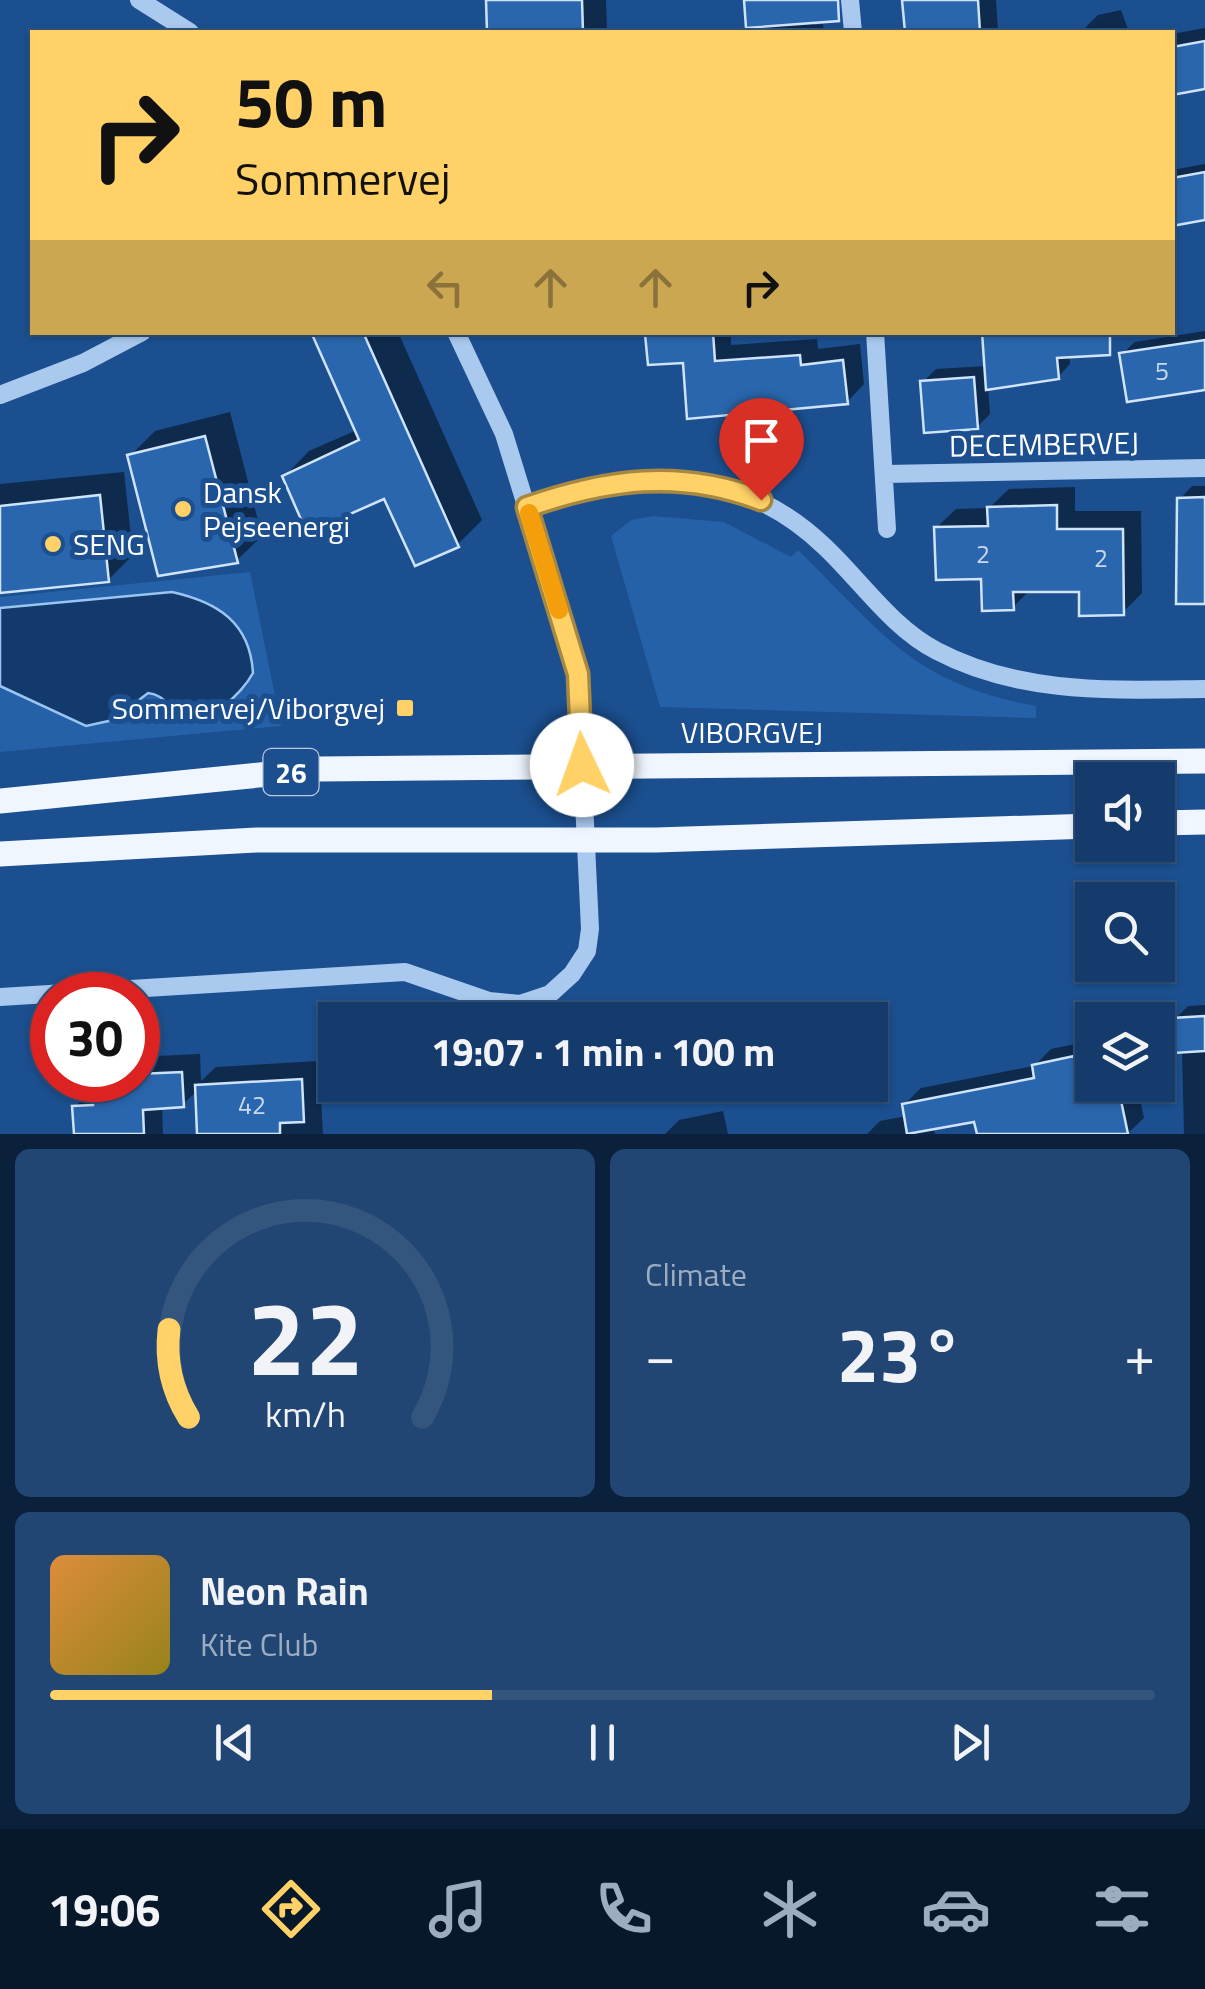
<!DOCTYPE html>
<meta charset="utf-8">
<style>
body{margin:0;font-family:"Titillium Web",sans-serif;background:#214673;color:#f1f3f6;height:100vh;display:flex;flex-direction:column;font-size:38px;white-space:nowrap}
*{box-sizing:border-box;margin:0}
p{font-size:32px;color:#9dadc1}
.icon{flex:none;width:55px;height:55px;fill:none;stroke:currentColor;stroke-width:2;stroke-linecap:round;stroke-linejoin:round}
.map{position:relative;height:1134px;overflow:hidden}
.drawer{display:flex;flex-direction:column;gap:15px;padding:15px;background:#0b203b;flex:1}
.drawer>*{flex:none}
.banner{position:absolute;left:30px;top:30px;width:1145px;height:305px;border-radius:0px;box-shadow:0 2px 8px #0004,0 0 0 2px #33557e;background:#ffd166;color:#111;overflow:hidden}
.controls{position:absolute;left:1075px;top:762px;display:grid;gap:20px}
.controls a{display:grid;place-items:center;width:100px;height:100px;border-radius:0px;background:#143b6b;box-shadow:0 2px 8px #0004,0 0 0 2px #33557e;font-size:50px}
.speed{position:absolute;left:30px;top:972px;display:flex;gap:20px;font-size:50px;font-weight:700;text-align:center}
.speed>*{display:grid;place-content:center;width:130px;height:130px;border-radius:50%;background:#143b6b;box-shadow:0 2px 8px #0004,0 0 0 2px #33557e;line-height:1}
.speed .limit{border:15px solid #d22;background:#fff;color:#111}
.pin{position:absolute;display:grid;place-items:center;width:85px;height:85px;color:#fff;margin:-102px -42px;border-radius:50% 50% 50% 0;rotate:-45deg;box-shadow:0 0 10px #0007}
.pin .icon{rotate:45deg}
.me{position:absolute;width:110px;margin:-55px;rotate:357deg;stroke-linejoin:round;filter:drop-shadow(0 0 8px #0008)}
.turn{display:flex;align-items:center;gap:35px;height:210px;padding:0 40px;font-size:45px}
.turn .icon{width:130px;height:130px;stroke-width:2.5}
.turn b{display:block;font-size:70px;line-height:85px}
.lanes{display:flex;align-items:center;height:95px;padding:0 40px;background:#0003;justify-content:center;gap:50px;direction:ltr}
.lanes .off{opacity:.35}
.big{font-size:75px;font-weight:700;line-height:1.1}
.drawer .tile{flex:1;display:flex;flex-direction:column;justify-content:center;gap:15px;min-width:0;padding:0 35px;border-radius:15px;background:#214673}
.drawer .dial{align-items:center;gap:0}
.dial svg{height:260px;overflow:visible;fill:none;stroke:#33557e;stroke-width:7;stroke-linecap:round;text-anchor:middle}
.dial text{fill:#f1f3f6;stroke:none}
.song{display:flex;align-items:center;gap:30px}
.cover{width:120px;height:120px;border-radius:15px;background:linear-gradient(135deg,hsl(30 70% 55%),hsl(50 70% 35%))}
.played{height:10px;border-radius:5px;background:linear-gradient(90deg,#ffd166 40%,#33557e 40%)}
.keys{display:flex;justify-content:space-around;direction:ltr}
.heat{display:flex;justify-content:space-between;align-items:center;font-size:55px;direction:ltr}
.drawer .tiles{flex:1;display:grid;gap:15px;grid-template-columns:1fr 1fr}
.tile:last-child{grid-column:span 2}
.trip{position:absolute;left:318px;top:1002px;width:570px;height:100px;border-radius:0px;background:#143b6b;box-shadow:0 2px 8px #0004,0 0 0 2px #33557e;font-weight:700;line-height:100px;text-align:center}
.menu{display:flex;height:160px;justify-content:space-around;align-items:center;background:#08182b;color:#9dadc1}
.menu .icon{width:70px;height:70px}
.menu .active{color:#ffd166}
.menu b{font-size:45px;color:#f1f3f6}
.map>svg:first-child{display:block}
.green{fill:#2461a8}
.water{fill:#123a6d;stroke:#9cc4f0;stroke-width:2.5}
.shadow{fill:#0007}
.building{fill:#2a66ad;stroke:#cfe3fa;stroke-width:2.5}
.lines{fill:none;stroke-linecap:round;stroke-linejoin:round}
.minor{stroke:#a9c9ee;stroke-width:18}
.major{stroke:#f0f6ff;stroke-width:25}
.route-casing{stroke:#a68842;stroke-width:25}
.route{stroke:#ffd166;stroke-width:18}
.slow{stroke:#f59e0b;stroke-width:18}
.poi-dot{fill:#ffd166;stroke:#1b4f8f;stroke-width:4}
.labels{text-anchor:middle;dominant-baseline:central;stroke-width:10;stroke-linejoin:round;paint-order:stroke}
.number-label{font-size:25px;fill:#cad9ea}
.shield{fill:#1b4f8f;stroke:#bbcadd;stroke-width:2.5}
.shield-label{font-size:28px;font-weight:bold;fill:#fff}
.street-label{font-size:30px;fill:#fff;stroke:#1b4f8f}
.poi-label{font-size:30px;fill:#fff;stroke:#1b4f8f;text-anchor:start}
</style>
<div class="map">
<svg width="1205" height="1134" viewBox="0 0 1205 1134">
<rect width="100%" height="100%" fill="#1b4f8f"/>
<!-- green -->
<path class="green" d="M653,516L724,522L791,557L798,550C883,633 912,683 1036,706V718L660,707L611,536L631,520Z
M250,572L281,726L0,752V597Z"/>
<!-- water -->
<path class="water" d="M172,592C217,602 250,622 253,673C242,693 208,728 181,714C167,707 165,695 148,693L113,720L86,726L0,686V608Z"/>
<!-- shadow -->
<path class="shadow" d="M489,0H606L607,32H490Z
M747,0H812L814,25L823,24L824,32H749Z
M905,0H996L998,32H908Z
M1121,10L1129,32H1081L1098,15Z
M1205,28V86L1172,92V34Z
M1205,164V217L1172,223V170Z
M1205,331V387L1122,354L1135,342Z
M313,332H398L482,520L457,545L386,495L285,476L309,451L357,430Z
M650,332H731V345L817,339L818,349L860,344L864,384L847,402L686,360Z
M1069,349L1070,364L1058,377L988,387L990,414L977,427L923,382L936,369L987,366Z
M230,412L262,536L237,560L130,456L155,431Z
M124,472L133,555L108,580L0,590V484Z
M1192,486H1205V600L1180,499Z
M1075,487V511H1141L1142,593L1123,612L1082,590H1030L1013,607L936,528L956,509L989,508L1009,489Z
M1205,1005V1134H1184L1182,1050L1175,1019L1188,1006Z
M1090,1041L1092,1085H1137L1144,1118L1127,1134H979L976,1119L933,1126L935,1134H867L880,1121L906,1116L904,1105L921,1088L1034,1066L1051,1049Z
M200,1054L201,1081L216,1067L319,1061L323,1134H200L198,1090L182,1105L162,1106L163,1134H97L75,1107L101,1080H138V1066H147L157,1056Z
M723,1111L728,1134H665L679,1120Z"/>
<!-- building -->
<path class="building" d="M486,0H582L583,32H487Z
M744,0H838L839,21L746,28Z
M902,0H978L980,32H905Z
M1205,41V89L1172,95V47Z
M1205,172V220L1172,226V178Z
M311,332H363L459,547L415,566L384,499L307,533L282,476L359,440Z
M713,332L715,361L800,355L801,365L843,360L848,404L687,419L683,363L648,365L645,334Z
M982,332H1110V355L1057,358L1059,379L986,390Z
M1205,340V390L1127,402L1119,353Z
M974,377L978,429L924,433L920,381Z
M205,436L238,563L158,576L127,455Z
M100,495L109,582L0,593V506Z
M1205,497V604H1176L1177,498Z
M1057,505V529H1123L1124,615L1079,616V592H1013L1014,610L982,611L981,579L936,580L934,527L988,526L987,507Z
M1205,1016V1051L1174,1053L1172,1018Z
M1074,1056L1082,1094L1118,1086L1128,1134H977L974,1122L907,1134L902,1104L1034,1078L1032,1065Z
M182,1072L184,1107L143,1110L144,1134H74L72,1106L93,1105L92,1086L136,1084L138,1074Z
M302,1079L304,1122L280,1123V1134H197L195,1085Z"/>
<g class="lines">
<!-- minor -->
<path class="minor" d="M139,0L190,32
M850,0L853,32
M875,332L887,529
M0,395L83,363L142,332
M885,474L1205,468
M527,507C634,469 738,463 825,547C861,581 892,628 937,651C1021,695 1113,690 1205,689
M0,997L405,972L489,1001L520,1004L550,994L572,974L587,951L590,929L578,674L504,434L456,332"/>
<!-- major -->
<path class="major" d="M0,801L319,769L1205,761
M1158,823L1205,822
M0,854L257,840H656L1092,826"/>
</g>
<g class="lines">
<!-- route casing -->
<g class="route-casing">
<path id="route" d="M582,765L578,674L527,507C607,479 680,469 761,500"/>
</g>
<!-- route -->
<use href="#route" class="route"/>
<!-- slow -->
<path class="slow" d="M529,513L559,610"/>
</g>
<!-- markers -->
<g class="poi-dot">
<circle cx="183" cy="509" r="10"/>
<circle cx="53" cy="544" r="10"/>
<rect x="395" y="698" width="20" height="20" rx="5"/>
</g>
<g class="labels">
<!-- number labels -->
<g class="number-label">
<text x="1162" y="371">5</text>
<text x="983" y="554">2</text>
<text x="1101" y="558">2</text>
<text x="252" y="1105">42</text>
</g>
<!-- shield labels -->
<rect class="shield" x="263.5" y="749" width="55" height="46" rx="8"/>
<g class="shield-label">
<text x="291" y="772">26</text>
</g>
<!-- street labels -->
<g class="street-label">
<text transform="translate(1044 444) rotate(-1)">DECEMBERVEJ</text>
<text x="752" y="732">VIBORGVEJ</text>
</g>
<!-- poi labels -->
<g class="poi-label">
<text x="203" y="492">Dansk<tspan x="203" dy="34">Pejseenergi</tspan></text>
<text x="73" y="544">SENG</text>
<text x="385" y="708" text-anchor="end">Sommervej/Viborgvej</text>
</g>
</g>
</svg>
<div class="controls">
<a><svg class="icon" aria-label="sound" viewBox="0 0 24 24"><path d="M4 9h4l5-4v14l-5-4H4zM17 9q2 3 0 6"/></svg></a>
<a><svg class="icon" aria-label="search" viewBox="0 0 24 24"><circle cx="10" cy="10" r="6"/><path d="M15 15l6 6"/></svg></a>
<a><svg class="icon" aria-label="layers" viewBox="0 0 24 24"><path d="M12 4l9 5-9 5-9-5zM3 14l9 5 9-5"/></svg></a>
</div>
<div class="speed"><div class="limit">30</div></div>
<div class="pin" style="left:761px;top:500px;background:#d93025"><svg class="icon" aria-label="arrive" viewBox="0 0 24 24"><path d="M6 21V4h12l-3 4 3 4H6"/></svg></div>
<svg class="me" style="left:582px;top:765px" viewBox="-20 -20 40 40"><circle r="19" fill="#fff"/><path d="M0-13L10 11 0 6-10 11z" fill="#ffd166"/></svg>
<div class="trip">19:07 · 1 min · 100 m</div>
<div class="banner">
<div class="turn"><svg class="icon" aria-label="right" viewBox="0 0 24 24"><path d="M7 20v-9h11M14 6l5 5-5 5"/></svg><div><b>50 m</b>Sommervej</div></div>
<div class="lanes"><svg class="icon off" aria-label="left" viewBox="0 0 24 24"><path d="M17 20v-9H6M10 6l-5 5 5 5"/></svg><svg class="icon off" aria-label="ahead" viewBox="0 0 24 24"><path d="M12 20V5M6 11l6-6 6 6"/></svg><svg class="icon off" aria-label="ahead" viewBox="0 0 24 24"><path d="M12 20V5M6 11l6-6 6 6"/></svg><svg class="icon" aria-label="right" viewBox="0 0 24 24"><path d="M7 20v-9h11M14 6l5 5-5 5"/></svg></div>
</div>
</div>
<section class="drawer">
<div class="tiles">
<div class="tile dial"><svg viewBox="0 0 100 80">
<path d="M14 69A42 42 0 1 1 86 69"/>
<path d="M14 69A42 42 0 0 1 8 42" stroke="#ffd166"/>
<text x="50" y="56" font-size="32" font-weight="700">22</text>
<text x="50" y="72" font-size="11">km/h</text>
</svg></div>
<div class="tile"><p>Climate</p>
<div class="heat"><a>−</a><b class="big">23°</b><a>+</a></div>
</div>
<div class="tile">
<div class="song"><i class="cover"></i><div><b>Neon Rain</b><p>Kite Club</p></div></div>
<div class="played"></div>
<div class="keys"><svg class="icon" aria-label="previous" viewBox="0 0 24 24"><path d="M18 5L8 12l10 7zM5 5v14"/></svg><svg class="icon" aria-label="pause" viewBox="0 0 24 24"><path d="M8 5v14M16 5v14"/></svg><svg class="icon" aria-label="next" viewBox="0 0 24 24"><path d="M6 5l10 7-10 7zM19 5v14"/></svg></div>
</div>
</div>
</section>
<nav class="menu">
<b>19:06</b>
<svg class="icon active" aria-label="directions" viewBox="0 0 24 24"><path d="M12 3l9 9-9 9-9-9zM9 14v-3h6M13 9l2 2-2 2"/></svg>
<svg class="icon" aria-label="music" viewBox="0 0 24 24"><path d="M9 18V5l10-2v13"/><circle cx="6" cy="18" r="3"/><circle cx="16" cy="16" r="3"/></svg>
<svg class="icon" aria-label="phone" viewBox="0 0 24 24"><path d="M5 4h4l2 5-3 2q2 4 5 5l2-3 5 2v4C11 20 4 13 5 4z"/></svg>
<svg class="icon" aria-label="climate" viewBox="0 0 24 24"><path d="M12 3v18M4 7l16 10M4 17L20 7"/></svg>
<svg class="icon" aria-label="car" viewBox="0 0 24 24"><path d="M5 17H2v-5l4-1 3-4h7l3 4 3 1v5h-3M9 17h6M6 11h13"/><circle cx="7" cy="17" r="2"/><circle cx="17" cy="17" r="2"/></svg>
<svg class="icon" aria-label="filters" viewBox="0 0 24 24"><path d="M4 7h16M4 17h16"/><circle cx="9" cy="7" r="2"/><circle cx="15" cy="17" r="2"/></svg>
</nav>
